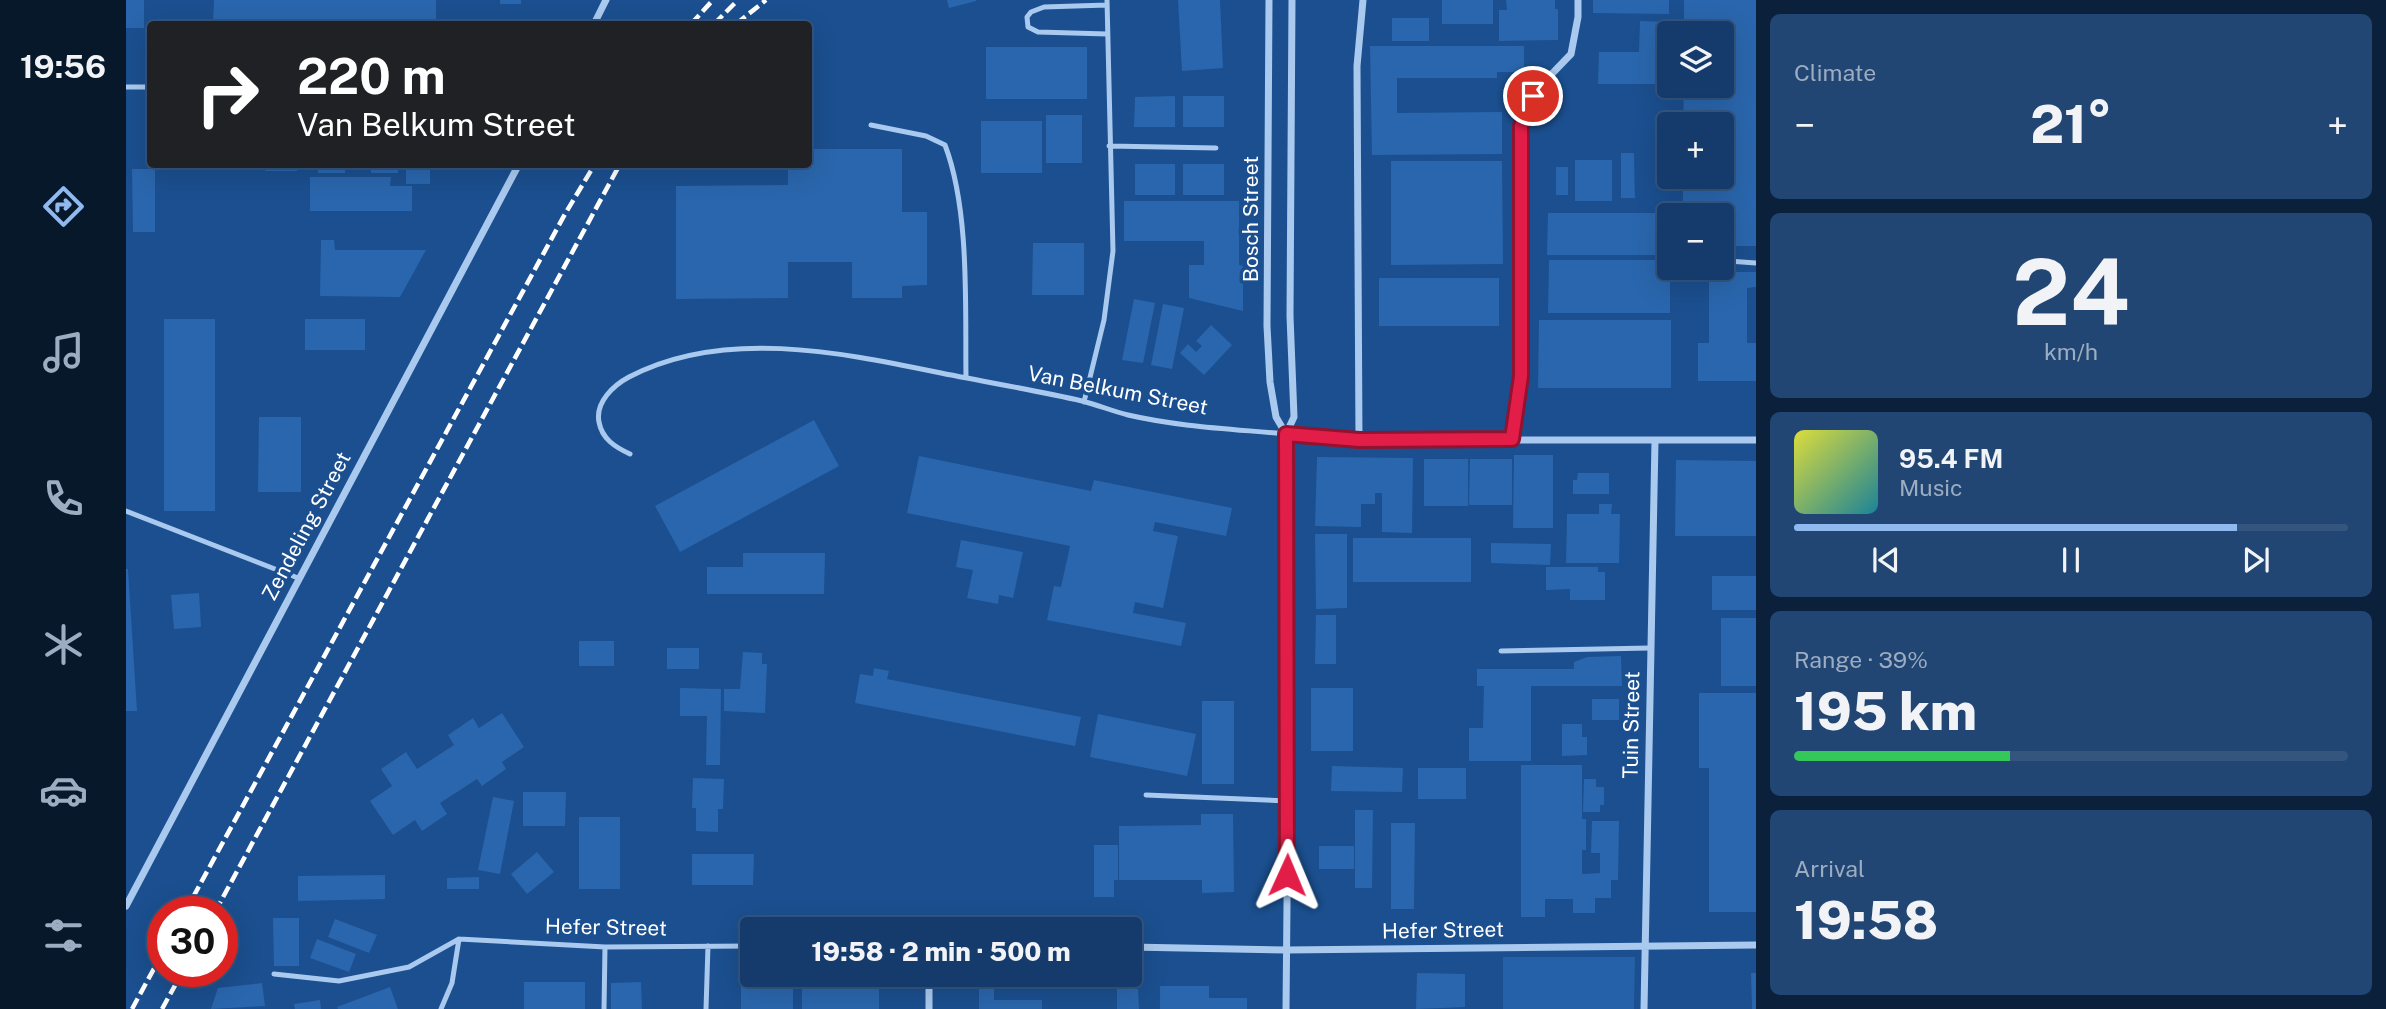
<!DOCTYPE html>
<meta charset="utf-8">
<style>
body{margin:0;font-family:"Public Sans",sans-serif;background:#214673;color:#f1f3f6;height:100vh;display:flex;flex-direction:column;font-size:26px;white-space:nowrap}
*{box-sizing:border-box;margin:0}
p{font-size:23px;color:#9dadc1}
.icon{flex:none;width:38px;height:38px;fill:none;stroke:currentColor;stroke-width:2;stroke-linecap:round;stroke-linejoin:round}
.map{position:relative;flex:1;overflow:hidden}
.drawer{display:flex;flex-direction:column;gap:14px;padding:14px;background:#0b203b;width:630px}
.drawer>*{flex:none}
.hud{position:absolute;left:21px;top:21px;width:665px;height:147px;border-radius:7px;box-shadow:0 7px 28px #0002,0 0 0 2px #33557e;background:#202124;color:#fff;overflow:hidden}
.buttons{position:absolute;left:1531px;top:21px;display:grid;gap:14px}
.buttons a{display:grid;place-items:center;width:77px;height:77px;border-radius:7px;background:#143b6b;box-shadow:0 7px 28px #0002,0 0 0 2px #33557e;font-size:35px}
.speed{position:absolute;left:21px;top:896px;display:flex;gap:14px;font-size:35px;font-weight:700;text-align:center}
.speed>*{display:grid;place-content:center;width:91px;height:91px;border-radius:50%;background:#143b6b;box-shadow:0 7px 28px #0002,0 0 0 2px #33557e;line-height:1}
.speed .limit{border:10px solid #d22;background:#fff;color:#111}
.pin{position:absolute;display:grid;place-items:center;width:60px;height:60px;color:#fff;margin:-30px;border:4px solid #fff;border-radius:50%;box-shadow:0 2px 7px #0007}
.me{position:absolute;width:77px;margin:-38px;rotate:1deg;stroke-linejoin:round;filter:drop-shadow(0 0 5px #0008)}
.turn{display:flex;align-items:center;gap:24px;height:147px;padding:0 35px;font-size:32px}
.turn .icon{width:91px;height:91px;stroke-width:2.5}
.turn b{display:block;font-size:49px;line-height:60px}
.big{font-size:52px;font-weight:800;line-height:1.1}
.drawer .widget{flex:1;display:flex;flex-direction:column;justify-content:center;gap:10px;min-width:0;padding:0 24px;border-radius:10px;background:#214673}
.drawer .dial{align-items:center;gap:0}
.dial b{font-size:91px;line-height:1}
.song{display:flex;align-items:center;gap:21px}
.cover{width:84px;height:84px;border-radius:10px;background:linear-gradient(135deg,hsl(60 70% 55%),hsl(190 70% 35%))}
.played{height:7px;border-radius:4px;background:linear-gradient(90deg,#90b9f0 80%,#33557e 80%)}
.keys{display:flex;justify-content:space-around;direction:ltr}
.heat{display:flex;justify-content:space-between;align-items:center;font-size:38px;direction:ltr}
.charge{height:10px;border-radius:5px;background:linear-gradient(90deg,#34c759 39%,#33557e 0)}
.trip{position:absolute;left:614px;top:917px;width:402px;height:70px;border-radius:7px;background:#143b6b;box-shadow:0 7px 28px #0002,0 0 0 2px #33557e;font-weight:800;line-height:70px;text-align:center}
main{display:flex;flex:1;min-height:0}
.menu{display:flex;flex-direction:column;width:126px;justify-content:space-around;align-items:center;background:#08182b;color:#9dadc1}
.menu .icon{width:49px;height:49px}
.menu .on{color:#90b9f0}
.menu b{font-size:32px;color:#f1f3f6}
.map>svg:first-child{display:block}
.green{fill:#2461a8}
.building{fill:#2a66ad}
.lines{fill:none;stroke-linecap:round;stroke-linejoin:round}
.lane{stroke:#a9c9ee;stroke-width:5}
.street{stroke:#a9c9ee;stroke-width:7}
.rail{stroke:#fff;stroke-width:4.5;stroke-dasharray:12 5;stroke-linecap:butt}
.route-casing{stroke:#92132f;stroke-width:18}
.route{stroke:#e11d48;stroke-width:12}
.labels{text-anchor:middle;dominant-baseline:central;stroke-width:7;stroke-linejoin:round;paint-order:stroke}
.street-label{font-size:21px;fill:#fff;stroke:#1b4f8f}
</style>
<main>
<nav class="menu">
<b>19:56</b>
<svg class="icon on" aria-label="directions" viewBox="0 0 24 24"><path d="M12 3l9 9-9 9-9-9zM9 14v-3h6M13 9l2 2-2 2"/></svg>
<svg class="icon" aria-label="music" viewBox="0 0 24 24"><path d="M9 18V5l10-2v13"/><circle cx="6" cy="18" r="3"/><circle cx="16" cy="16" r="3"/></svg>
<svg class="icon" aria-label="phone" viewBox="0 0 24 24"><path d="M5 4h4l2 5-3 2q2 4 5 5l2-3 5 2v4C11 20 4 13 5 4z"/></svg>
<svg class="icon" aria-label="climate" viewBox="0 0 24 24"><path d="M12 3v18M4 7l16 10M4 17L20 7"/></svg>
<svg class="icon" aria-label="car" viewBox="0 0 24 24"><path d="M5 17H2v-5l4-1 3-4h7l3 4 3 1v5h-3M9 17h6M6 11h13"/><circle cx="7" cy="17" r="2"/><circle cx="17" cy="17" r="2"/></svg>
<svg class="icon" aria-label="filters" viewBox="0 0 24 24"><path d="M4 7h16M4 17h16"/><circle cx="9" cy="7" r="2"/><circle cx="15" cy="17" r="2"/></svg>
</nav>
<div class="map">
<svg width="1630" height="1009" viewBox="0 0 1630 1009">
<rect width="100%" height="100%" fill="#1b4f8f"/>
<!-- green -->
<path class="green" d="M1377,957H1509L1508,1009H1377Z"/>
<!-- building -->
<path class="building" d="M0,0H18V28H0Z
M88,0H310V24H87Z
M374,0H395V4H374Z
M821,0H850V1L823,8Z
M1052,0H1094L1097,68L1056,71Z
M1316,0H1367V24H1316Z
M1380,0H1429V9H1432V40L1373,41V10H1381Z
M1467,0H1543V14L1467,13Z
M1558,0H1630V246H1596V215H1557V177H1596V124H1557L1558,86H1596V33H1558Z
M1266,18H1303V41H1266Z
M1514,21L1544,22L1543,84H1472L1473,52H1513Z
M1244,46H1398V72H1371V78H1271V113L1376,112V154L1246,155Z
M860,47H961V99H860Z
M1049,96V127H1008L1009,97Z
M1057,96H1098V127H1057Z
M920,115H956V163H920Z
M855,121H916V173H855Z
M682,149H776V212H801V285L776,286V298H726V262H662V298L550,299V186L662,185V164H682Z
M1495,153H1508L1509,198H1495Z
M1449,160H1486V201H1449Z
M1265,161H1376L1377,264L1265,265Z
M139,164H171V171H139Z
M192,164H219V173H192Z
M245,164H272V173H245Z
M280,164H304V184H280Z
M312,164H354V170H312Z
M1009,164H1049V195H1009Z
M1057,164H1098V195H1057Z
M1430,167H1442V195H1430Z
M6,169H29V232H7Z
M184,177H265L264,186H286V211H184Z
M998,201H1113V265L1117,266V311L1063,298V265H1078V241H998Z
M1422,213H1544V255H1421Z
M195,240H208L209,250H300L274,297L194,296Z
M907,243H958V295H906Z
M1423,260H1544V313H1422Z
M1583,272H1630V287L1621,288V343H1630V381H1572V343H1583Z
M1253,278H1373V326H1253Z
M1008,299L1029,303L1017,363L996,360Z
M1037,304L1058,308L1046,369L1025,365Z
M38,319H89V511H38Z
M179,319H239V350H179Z
M1413,320H1545V388H1412Z
M1085,325L1106,345L1078,375L1054,353L1062,344L1070,352L1076,346L1070,341Z
M133,417H175V492H132Z
M688,420L713,466L554,552L529,506Z
M1388,455H1427V528H1387Z
M793,456L965,491L968,480L1106,508L1100,536L1029,522L1027,531L1052,536L1037,608L1009,602L1007,613L1060,623L1055,646L921,620L928,586L935,587L944,546L781,513Z
M1191,457L1287,458L1286,533L1256,532V493H1249V504H1235V527L1189,526Z
M1298,459H1342V506H1298Z
M1344,459H1386V505H1343Z
M1550,460L1630,461V536H1549Z
M1452,473H1483V494H1447V480H1451Z
M1473,504H1486L1485,514H1494L1493,563H1440L1441,514H1473Z
M1189,534H1221V608L1190,609Z
M1227,538H1345V582H1227Z
M835,540L897,552L887,598L873,595L872,604L841,598L847,570L830,567Z
M1365,543L1425,544L1424,565L1365,563Z
M617,553H699L698,594H581V567H617Z
M1420,567H1472V572H1479V600H1444V589L1420,590Z
M0,569H2L11,711H0Z
M1586,576H1630V610H1586Z
M73,593L75,627L48,629L45,595Z
M1190,615H1210V664H1189Z
M1595,618H1630V686H1595Z
M453,641H488V666H453Z
M541,648H573V669H541Z
M617,652L636,653V664H641L639,713L598,711V689H614Z
M1495,656L1496,686H1405V761H1343V728H1357L1358,686H1351V669H1448V662L1461,657Z
M748,668L763,671L761,679L955,717L949,746L729,703L734,674L747,676Z
M554,688L595,689L594,765H580L581,716H554Z
M1185,688H1227V751H1185Z
M1573,693H1630V912H1583V768H1573Z
M1466,699H1493V720H1466Z
M1076,701H1108V784H1076Z
M376,713L398,747L376,762L380,769L356,786L351,779L314,803L321,814L296,831L289,820L267,835L244,801L266,786L255,769L280,752L291,769L328,745L322,735L347,718L353,728Z
M972,714L1070,734L1061,776L964,757Z
M1436,724H1456V737H1461V755L1436,756Z
M1395,765H1456V819H1460V850H1456V874L1474,873V853H1465L1466,821H1493L1492,880H1485V898H1469V913H1447V899H1419V917H1395Z
M1206,766L1277,768L1276,792L1205,791Z
M1292,768H1340V799H1292Z
M567,778L598,779L597,809H592V832L570,831V808H566Z
M1458,779H1470V787H1478V805H1474V812H1457Z
M397,792H440L439,826H397Z
M367,797L388,801L374,874L352,870Z
M1229,810H1247L1246,888H1229Z
M1075,814H1107L1108,892L1076,893V880H993V826L1075,825Z
M453,817H494V889H453Z
M1265,823H1289L1288,909H1265Z
M968,845H992V880H988V897H968Z
M1193,846H1228V869H1193Z
M411,852L428,872L401,894L385,874Z
M566,854H628L627,885H566Z
M259,875V899L172,901V876Z
M353,877V889H321V878Z
M147,918H173V966H148Z
M209,919L251,935L243,953L202,937Z
M191,939L230,954L223,972L184,958Z
M1291,973L1339,974V1007L1290,1009Z
M1625,973H1630V1009H1626Z
M398,982H459V1009H398Z
M515,982L516,1009H485V983Z
M676,982H753V1009H676Z
M136,983L139,1006L85,1009L92,988Z
M615,984H667V1009H615Z
M853,986H868V1000H916V1009H853Z
M1034,986H1083V998H1121V1009H1034Z
M264,987L272,1009H212L211,1007Z
M991,989H1012L1013,1009H991Z
M194,1000L195,1009H169L168,1004Z"/>
<g class="lines">
<!-- lane -->
<path class="lane" d="M981,5L918,7L905,12L901,17L902,27L912,32L981,34
M0,87H24
M745,125L800,136L819,145C844,211 839,307 840,378
M983,146L1090,148
M1602,261L1630,263
M958,402L978,320L987,251L981,0
M504,454C489,447 476,439 473,422C469,402 488,385 503,377C596,328 713,352 810,372C859,382 908,390 956,401C972,405 986,411 1002,415C1054,427 1107,429 1160,434
M0,511L172,578
M1375,651L1524,648
M1020,795L1162,801
M333,939L479,947L626,946
M148,974L213,981L283,967L333,939
M315,1009L326,983L333,939
M478,1009L479,947
M580,1009L582,946"/>
<!-- street -->
<path class="street" d="M1143,0L1141,326L1144,382L1150,417L1160,434
M468,24L480,0
M1160,434L1233,440H1630
M1386,439L1395,376V126L1401,105L1418,82L1445,54L1452,17V0
M1233,440L1231,66L1237,0
M0,906L393,164
M1004,947L1160,950L1630,945
M803,1009V975
M1160,1009L1162,801L1160,434L1168,417L1164,316L1166,0
M1518,1009L1529,441"/>
<!-- rail -->
<path class="rail" d="M565,24L587,0
M588,24L612,0
M610,24L640,0
M59,912L439,214L469,164
M89,912L494,164
M6,1009L37,952
M36,1009L57,971"/>
</g>
<g class="lines">
<!-- route casing -->
<g class="route-casing">
<path id="route" d="M1161,875L1160,434L1233,440L1386,439L1395,376V126L1401,105L1407,96"/>
</g>
<!-- route -->
<use href="#route" class="route"/>
</g>
<g class="labels">
<!-- street labels -->
<g class="street-label">
<text transform="translate(1124 219) rotate(-90)">Bosch Street</text>
<text transform="translate(992 390) rotate(11)">Van Belkum Street</text>
<text transform="translate(180 526) rotate(-62)">Zendeling Street</text>
<text transform="translate(1505 725) rotate(-89)">Tuin Street</text>
<text transform="translate(480 927) rotate(1)">Hefer Street</text>
<text transform="translate(1317 930) rotate(-1)">Hefer Street</text>
</g>
</g>
</svg>
<div class="buttons">
<a><svg class="icon" aria-label="layers" viewBox="0 0 24 24"><path d="M12 4l9 5-9 5-9-5zM3 14l9 5 9-5"/></svg></a>
<a>+</a>
<a>−</a>
</div>
<div class="speed"><div class="limit">30</div></div>
<div class="pin" style="left:1407px;top:96px;background:#d93025"><svg class="icon" aria-label="arrive" viewBox="0 0 24 24"><path d="M6 21V4h12l-3 4 3 4H6"/></svg></div>
<svg class="me" style="left:1161px;top:875px" viewBox="-20 -20 40 40"><path d="M0-17L14 15 0 8-14 15z" fill="#e11d48" stroke="#fff" stroke-width="4"/></svg>
<div class="trip">19:58 · 2 min · 500 m</div>
<div class="hud">
<div class="turn"><svg class="icon" aria-label="right" viewBox="0 0 24 24"><path d="M7 20v-9h11M14 6l5 5-5 5"/></svg><div><b>220 m</b>Van Belkum Street</div></div>
</div>
</div>
<section class="drawer">
<div class="widget"><p>Climate</p>
<div class="heat"><a>−</a><b class="big">21°</b><a>+</a></div>
</div>
<div class="widget dial"><b>24</b><p>km/h</p></div>
<div class="widget">
<div class="song"><i class="cover"></i><div><b>95.4 FM</b><p>Music</p></div></div>
<div class="played"></div>
<div class="keys"><svg class="icon" aria-label="previous" viewBox="0 0 24 24"><path d="M18 5L8 12l10 7zM5 5v14"/></svg><svg class="icon" aria-label="pause" viewBox="0 0 24 24"><path d="M8 5v14M16 5v14"/></svg><svg class="icon" aria-label="next" viewBox="0 0 24 24"><path d="M6 5l10 7-10 7zM19 5v14"/></svg></div>
</div>
<div class="widget"><p>Range · 39%</p><b class="big">195 km</b><div class="charge"></div></div>
<div class="widget"><p>Arrival</p><b class="big">19:58</b></div>
</section>
</main>
